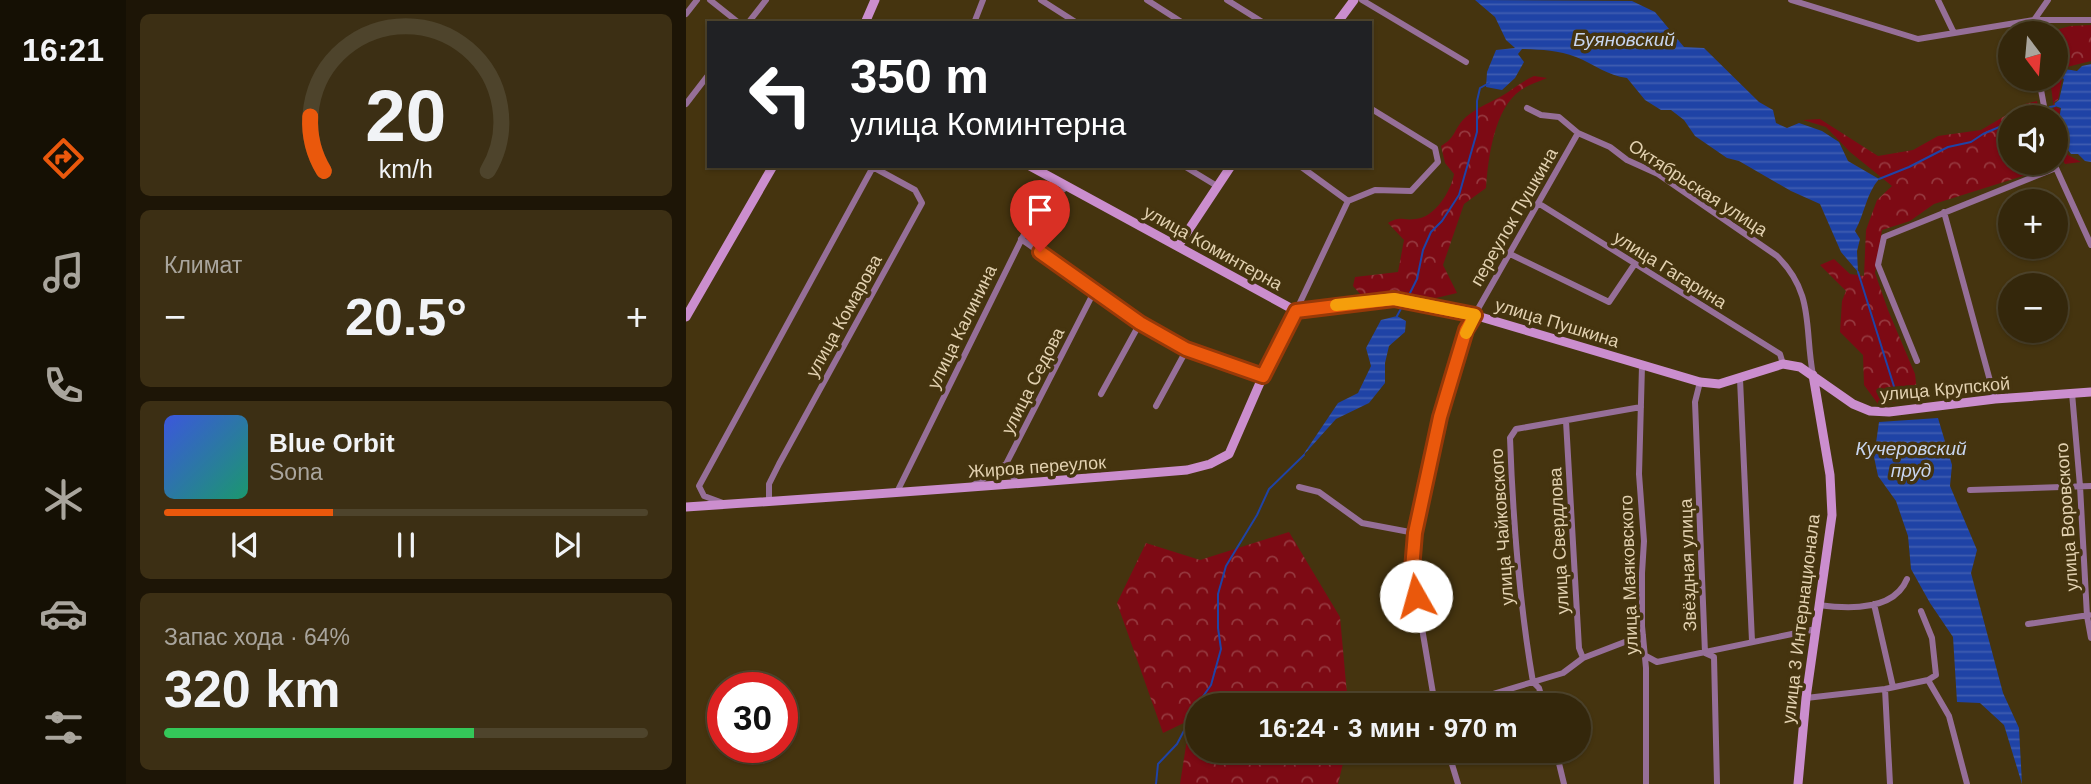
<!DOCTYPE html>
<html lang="ru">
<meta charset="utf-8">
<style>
body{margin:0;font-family:Helvetica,sans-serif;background:#3c2f14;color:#f1f3f6;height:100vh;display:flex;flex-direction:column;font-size:26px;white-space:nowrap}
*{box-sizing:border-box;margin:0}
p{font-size:23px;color:#a9a59d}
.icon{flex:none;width:38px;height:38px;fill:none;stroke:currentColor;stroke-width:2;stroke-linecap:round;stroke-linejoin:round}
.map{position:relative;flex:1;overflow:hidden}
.side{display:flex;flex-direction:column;gap:14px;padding:14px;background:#1d1506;width:560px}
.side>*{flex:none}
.banner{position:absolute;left:21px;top:21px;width:665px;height:147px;border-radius:0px;box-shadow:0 2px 5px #0004,0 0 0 2px #4e442c;background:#202124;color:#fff;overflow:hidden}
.needle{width:46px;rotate:164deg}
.buttons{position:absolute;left:1312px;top:21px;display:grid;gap:14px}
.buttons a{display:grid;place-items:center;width:70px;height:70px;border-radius:50%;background:#34270b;box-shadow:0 2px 5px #0004,0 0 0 2px #4e442c;font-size:35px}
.speed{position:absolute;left:21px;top:672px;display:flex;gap:14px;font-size:35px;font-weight:700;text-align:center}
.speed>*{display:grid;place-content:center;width:91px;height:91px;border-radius:50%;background:#34270b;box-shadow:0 2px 5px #0004,0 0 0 2px #4e442c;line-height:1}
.speed .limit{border:10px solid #d22;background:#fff;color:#111}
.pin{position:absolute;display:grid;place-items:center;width:60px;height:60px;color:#fff;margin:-72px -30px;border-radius:50% 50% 50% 0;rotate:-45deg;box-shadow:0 0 7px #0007}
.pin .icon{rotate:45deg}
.me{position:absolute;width:77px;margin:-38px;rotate:353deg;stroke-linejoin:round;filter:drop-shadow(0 0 5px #0008)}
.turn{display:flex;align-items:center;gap:24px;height:147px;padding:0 28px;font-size:32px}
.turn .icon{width:91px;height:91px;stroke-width:2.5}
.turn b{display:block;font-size:49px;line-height:60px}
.big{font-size:52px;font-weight:700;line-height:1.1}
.side .widget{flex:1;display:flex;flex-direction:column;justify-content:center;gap:10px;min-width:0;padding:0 24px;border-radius:10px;background:#3c2f14}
.side .dial{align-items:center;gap:0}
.dial svg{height:182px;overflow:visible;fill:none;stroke:#4e442c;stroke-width:7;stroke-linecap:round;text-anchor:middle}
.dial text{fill:#f1f3f6;stroke:none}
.song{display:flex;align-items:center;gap:21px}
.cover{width:84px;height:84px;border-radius:10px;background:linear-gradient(135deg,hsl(230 70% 55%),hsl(160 70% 35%))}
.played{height:7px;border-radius:4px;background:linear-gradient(90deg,#ea580c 35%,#4e442c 35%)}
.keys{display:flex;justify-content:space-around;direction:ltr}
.heat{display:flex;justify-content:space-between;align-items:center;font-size:38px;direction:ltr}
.charge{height:10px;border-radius:5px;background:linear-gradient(90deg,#34c759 64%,#4e442c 0)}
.trip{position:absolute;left:499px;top:693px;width:406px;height:70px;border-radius:35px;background:#34270b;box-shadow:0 2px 5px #0004,0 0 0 2px #4e442c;font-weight:700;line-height:70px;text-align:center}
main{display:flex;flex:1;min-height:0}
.tab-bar{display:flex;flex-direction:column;width:126px;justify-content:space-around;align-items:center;background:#151004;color:#a9a59d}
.tab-bar .icon{width:49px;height:49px}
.tab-bar .on{color:#ea580c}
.tab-bar b{font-size:32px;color:#f1f3f6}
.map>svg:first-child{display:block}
.forest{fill:url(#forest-crowns)}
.water{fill:url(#water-rules)}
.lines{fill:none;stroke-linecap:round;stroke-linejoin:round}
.stream{stroke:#1f43a6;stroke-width:2}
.street{stroke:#966f98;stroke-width:6}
.secondary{stroke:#cb8ece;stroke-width:9}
.route-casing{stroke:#983908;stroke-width:18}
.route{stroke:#ea580c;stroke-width:12}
.slow{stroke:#f59e0b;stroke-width:12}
.labels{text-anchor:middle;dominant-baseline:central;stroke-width:7;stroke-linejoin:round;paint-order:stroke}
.street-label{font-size:18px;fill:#e2d1b0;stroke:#45340f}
.water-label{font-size:19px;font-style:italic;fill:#c8d5ef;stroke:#45340f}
</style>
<main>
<nav class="tab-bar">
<b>16:21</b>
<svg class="icon on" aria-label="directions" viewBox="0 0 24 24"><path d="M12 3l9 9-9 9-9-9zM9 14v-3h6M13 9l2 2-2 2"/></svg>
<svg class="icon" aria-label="music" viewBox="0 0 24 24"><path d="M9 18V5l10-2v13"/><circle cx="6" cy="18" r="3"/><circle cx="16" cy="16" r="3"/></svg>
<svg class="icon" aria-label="phone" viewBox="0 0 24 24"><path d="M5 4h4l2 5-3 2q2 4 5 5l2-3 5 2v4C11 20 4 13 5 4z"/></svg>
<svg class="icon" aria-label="climate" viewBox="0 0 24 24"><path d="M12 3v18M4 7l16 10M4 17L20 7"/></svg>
<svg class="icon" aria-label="car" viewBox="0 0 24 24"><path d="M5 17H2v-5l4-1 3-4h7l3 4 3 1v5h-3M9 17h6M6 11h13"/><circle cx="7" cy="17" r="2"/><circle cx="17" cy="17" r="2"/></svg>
<svg class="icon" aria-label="filters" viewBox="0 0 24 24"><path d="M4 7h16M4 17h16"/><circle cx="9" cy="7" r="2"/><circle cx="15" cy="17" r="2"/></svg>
</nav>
<section class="side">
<div class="widget dial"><svg viewBox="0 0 100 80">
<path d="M14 69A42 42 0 1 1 86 69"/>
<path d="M14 69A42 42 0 0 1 8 45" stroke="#ea580c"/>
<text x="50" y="56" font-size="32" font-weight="700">20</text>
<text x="50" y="72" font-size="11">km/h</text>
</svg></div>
<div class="widget"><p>Климат</p>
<div class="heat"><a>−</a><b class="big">20.5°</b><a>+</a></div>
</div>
<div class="widget">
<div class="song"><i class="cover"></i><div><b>Blue Orbit</b><p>Sona</p></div></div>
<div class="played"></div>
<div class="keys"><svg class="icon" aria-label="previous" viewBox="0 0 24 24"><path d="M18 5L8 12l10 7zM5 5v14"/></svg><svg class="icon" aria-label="pause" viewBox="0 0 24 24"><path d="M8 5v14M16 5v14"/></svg><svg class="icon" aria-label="next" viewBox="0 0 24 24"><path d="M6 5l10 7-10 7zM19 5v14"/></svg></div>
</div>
<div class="widget"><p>Запас хода · 64%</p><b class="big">320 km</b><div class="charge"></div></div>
</section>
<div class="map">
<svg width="1405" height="784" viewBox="0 0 1405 784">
<defs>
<pattern id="forest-crowns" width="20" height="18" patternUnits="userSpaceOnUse" patternTransform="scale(1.75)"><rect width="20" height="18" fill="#7d0a14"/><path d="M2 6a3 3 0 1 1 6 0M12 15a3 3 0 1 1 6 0" fill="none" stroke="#95383e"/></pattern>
<pattern id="water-rules" width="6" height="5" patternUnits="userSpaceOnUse" patternTransform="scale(1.75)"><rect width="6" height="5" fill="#1f43a6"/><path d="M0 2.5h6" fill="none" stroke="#3f5db0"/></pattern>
</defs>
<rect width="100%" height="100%" fill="#45340f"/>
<!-- forest -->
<path class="forest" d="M1405,25V61L1377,68L1370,74V33H1366V31L1384,26Z
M848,76L861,78C852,82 842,85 835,90C808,108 802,159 800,188L778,204L757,265L771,293L750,298L716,294L675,295L667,286L669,277L712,272L718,240L702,223C715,215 716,221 729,219C749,218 765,191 768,174L759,163L755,146C769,138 767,132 776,121C786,110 801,104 814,97C826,90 835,82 848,76Z
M1370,76L1376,79L1372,100L1368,102L1369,107L1374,109L1373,120L1382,155L1395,162L1379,164L1374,155L1364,79H1370Z
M1351,101L1354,117H1325V163H1361L1353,171L1248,204L1224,221L1196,230L1189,273L1202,310L1229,374L1232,400L1192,404L1178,385L1177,355L1154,332L1156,301L1160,291L1134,265L1148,259L1164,274L1178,276L1180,230L1191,200L1206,186L1164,152L1140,127L1117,120L1134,119L1192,156L1227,150L1252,136L1295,130L1339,104Z
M603,532L654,617L662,705H511V751H660L652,784H494L504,720L477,733L431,603L460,543L514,560Z"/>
<!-- water -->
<path class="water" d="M789,0L946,1L969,12L998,47L1018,48L1073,102L1087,110L1090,123L1101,128L1113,123L1136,131L1153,142L1162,161L1193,179C1180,194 1179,213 1169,231L1174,239L1171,251L1172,272L1155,252L1134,204L1105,191L1053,161L1041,158L1009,136L998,120L985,110H975L959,100L941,78C922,76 908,64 890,57C872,50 855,50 836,49L832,54L838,62L829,78L816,90L800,87L801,72L810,50L829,48L820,40L809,17Z
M1405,64V162L1399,161L1392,154H1385L1382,150L1373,120L1375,108L1369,106V103L1373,100L1378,79L1370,75C1380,67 1381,70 1391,71L1396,66Z
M711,316L720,321L719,332L703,346L699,363V383L683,403L650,419L615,458L652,403L672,393L685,366L680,348L695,320Z
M1252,418L1266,465L1264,486L1291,550L1285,573L1317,693L1333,728L1336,784L1318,725L1294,703L1271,702L1267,637L1244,603L1225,569L1222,536L1210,501L1192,476L1188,457L1193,422Z"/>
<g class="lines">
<!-- stream -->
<path class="stream" d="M1364,107L1369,106
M1334,117L1348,109
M1193,179L1223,167L1262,147L1285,142L1297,134L1325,122
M1172,272L1211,396
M722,297L731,279L737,250L745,232L756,221L773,195L791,132V101L794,88L803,83
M711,316L717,305
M511,705L525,685L535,649L532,628V594L540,566L571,515L583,489L618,455
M470,784L472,764L491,744L511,706"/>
<!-- street -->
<path class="street" d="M24,0L53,23
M355,0L391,23
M461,0L497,23
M541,0L578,23
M676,0L780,62
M1105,0L1232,39L1348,20L1349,33
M1252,0L1268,33
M1362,0L1348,20H1405
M0,14L11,0
M62,23L80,0
M288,23L297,0
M1353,79L1360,117
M0,104L23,74
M841,108L855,115L873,117L892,133L924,147L941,160L972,174L1091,256C1129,294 1118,327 1127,375
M498,166L531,186
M614,166L662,201
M1370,168L1405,245
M662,201L689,190L725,191L752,162L749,148L684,108
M852,203L1094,354L1097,364
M1258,212L1309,399
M335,239L454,323L501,349L577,376
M822,253L923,302L948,265
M610,311L662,201
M1231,361L1192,265L1198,237L1370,168L1369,163
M956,366L953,474L958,541L956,573V626L960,668V784
M1054,379L1066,641
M1014,382L1009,402L1019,653L1028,657L1031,784
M1386,393L1394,486L1401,616L1405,638
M415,394L454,323
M470,406L501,349
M880,421L893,648L897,658
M331,484L320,464L409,290
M286,486L320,464
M613,487L633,492L676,523L729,533
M1284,490L1405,486
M211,492L352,206L381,187
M83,500V484L93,464L236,203L229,190L185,166
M37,503L18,496L13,486L187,167
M1188,604L1207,687
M1133,605C1162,609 1208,611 1221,579
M1235,611L1246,638L1250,675L1242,680L1263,716L1281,784
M1342,624L1403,615
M958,655L971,662L1130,629
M1199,689L1204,784
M1120,698L1199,689L1242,680
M749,705L726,569L729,533L754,417L780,330L892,133
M770,705L877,673L897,658L957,635
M858,705L853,688L847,682C833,601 827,520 824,438L830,429L955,407
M762,751L772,784
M870,751L878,784"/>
<!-- secondary -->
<path class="secondary" d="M179,23L189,0
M651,23L668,0
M344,166L610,311L708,299L788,315L1014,382L1033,384L1097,364L1114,367L1167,404L1184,411L1203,412L1309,399L1405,392
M492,246L545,166
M0,317L87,166
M0,507C167,496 334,484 501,470L524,464L543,454L590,346L610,311
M1112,784L1120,698L1146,515L1144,475L1127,375"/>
</g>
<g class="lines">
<!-- route casing -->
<g class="route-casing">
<path id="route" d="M354,252L454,323L500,349L577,376L610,311L708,299L789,315L780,330L754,417L729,533L726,569L730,596"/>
</g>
<!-- route -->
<use href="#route" class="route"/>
<!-- slow -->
<path class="slow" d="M650,305L708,299L789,315L780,333"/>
</g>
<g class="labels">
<!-- street labels -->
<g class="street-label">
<text transform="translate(1012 188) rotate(33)">Октябрьская улица</text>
<text transform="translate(828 217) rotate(-60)">переулок Пушкина</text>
<text transform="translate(527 248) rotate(29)">улица Коминтерна</text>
<text transform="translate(984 270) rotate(32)">улица Гагарина</text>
<text transform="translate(158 316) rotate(-61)">улица Комарова</text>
<text transform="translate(871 323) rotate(17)">улица Пушкина</text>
<text transform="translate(276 327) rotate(-64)">улица Калинина</text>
<text transform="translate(347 381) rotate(-63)">улица Седова</text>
<text transform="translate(1259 389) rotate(-5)">улица Крупской</text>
<text transform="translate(351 467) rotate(-4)">Жиров переулок</text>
<text transform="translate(1381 517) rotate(-94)">улица Воровского</text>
<text transform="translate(816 527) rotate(-94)">улица Чайковского</text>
<text transform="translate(873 541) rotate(-93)">улица Свердлова</text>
<text transform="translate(1002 565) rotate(-92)">Звёздная улица</text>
<text transform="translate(943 575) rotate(-92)">улица Маяковского</text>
<text transform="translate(1115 619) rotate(-83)">улица 3 Интернационала</text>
</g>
<!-- water labels -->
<g class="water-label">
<text x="938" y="39">Буяновский</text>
<text x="1225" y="448">Кучеровский<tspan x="1225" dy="22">пруд</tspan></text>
</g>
</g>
</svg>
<div class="buttons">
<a><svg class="needle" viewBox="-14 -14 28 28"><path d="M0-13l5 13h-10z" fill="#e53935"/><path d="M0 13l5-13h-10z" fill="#a9a59d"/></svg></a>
<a><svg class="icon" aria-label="sound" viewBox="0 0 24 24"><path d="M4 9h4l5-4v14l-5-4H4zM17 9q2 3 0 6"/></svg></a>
<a>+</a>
<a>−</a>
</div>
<div class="speed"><div class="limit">30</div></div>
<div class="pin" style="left:354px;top:252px;background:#d93025"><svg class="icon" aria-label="arrive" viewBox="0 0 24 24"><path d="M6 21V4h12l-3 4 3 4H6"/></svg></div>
<svg class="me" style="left:730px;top:596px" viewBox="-20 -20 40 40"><circle r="19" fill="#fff"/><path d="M0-13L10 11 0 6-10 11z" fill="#ea580c"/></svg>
<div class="trip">16:24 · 3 мин · 970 m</div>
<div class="banner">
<div class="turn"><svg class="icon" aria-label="left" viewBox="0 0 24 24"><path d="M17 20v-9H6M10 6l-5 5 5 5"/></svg><div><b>350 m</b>улица Коминтерна</div></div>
</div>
</div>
</main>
